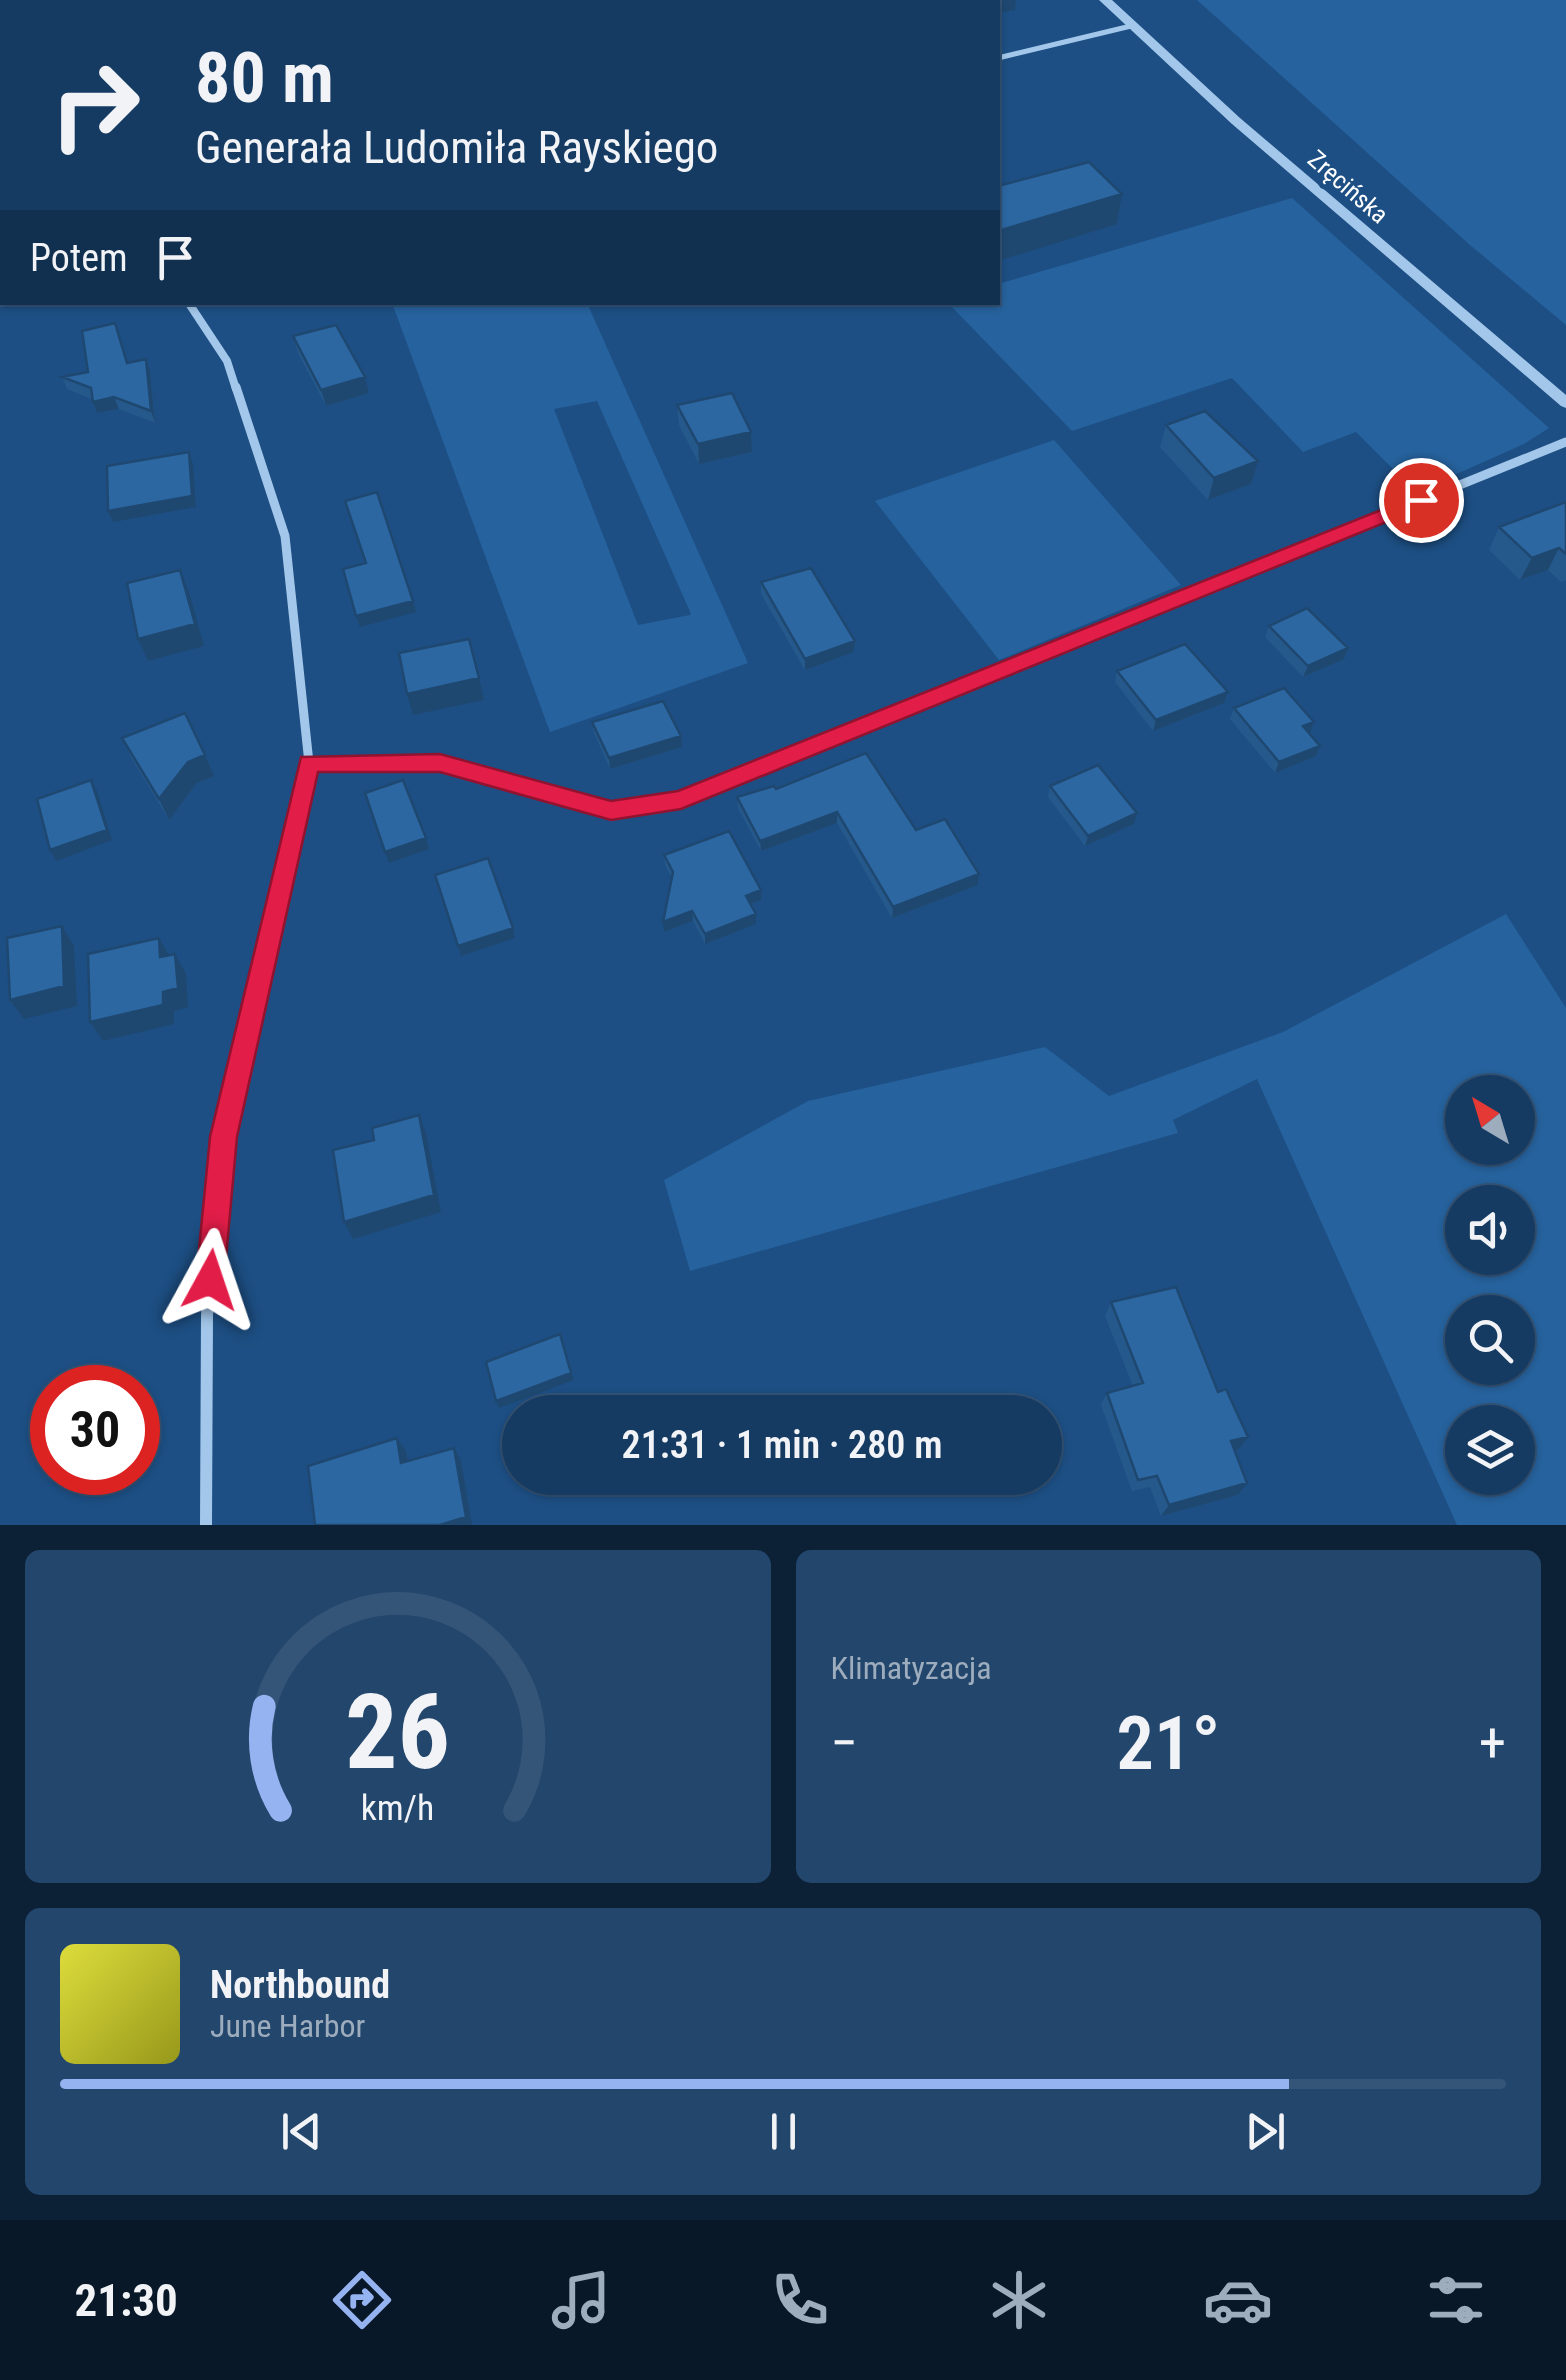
<!DOCTYPE html>
<html lang="pl">
<meta charset="utf-8">
<style>
body{margin:0;font-family:"Roboto Condensed",sans-serif;background:#23466c;color:#f1f3f6;height:100vh;display:flex;flex-direction:column;font-size:38px;white-space:nowrap}
*{box-sizing:border-box;margin:0}
p{font-size:32px;color:#9eadbe}
.icon{flex:none;width:55px;height:55px;fill:none;stroke:currentColor;stroke-width:2;stroke-linecap:round;stroke-linejoin:round}
.map{position:relative;height:1525px;overflow:hidden}
.sheet{display:flex;flex-direction:column;gap:25px;padding:25px;background:#0c2036;flex:1}
.sheet>*{flex:none}
.guide{position:absolute;left:0px;top:0px;width:1000px;height:305px;box-shadow:0 2px 8px #0004,0 0 0 2px #355578;background:#163b63;color:#f1f3f6;overflow:hidden}
.needle{width:65px;rotate:322deg}
.buttons{position:absolute;left:1445px;top:1075px;display:grid;gap:20px}
.buttons a{display:grid;place-items:center;width:90px;height:90px;border-radius:50%;background:#163b63;box-shadow:0 2px 8px #0004,0 0 0 2px #355578;font-size:50px}
.speed{position:absolute;left:30px;top:1365px;display:flex;gap:20px;font-size:50px;font-weight:700;text-align:center}
.speed>*{display:grid;place-content:center;width:130px;height:130px;border-radius:50%;background:#163b63;box-shadow:0 2px 8px #0004,0 0 0 2px #355578;line-height:1}
.speed .limit{border:15px solid #d22;background:#fff;color:#111}
.pin{position:absolute;display:grid;place-items:center;width:85px;height:85px;color:#fff;margin:-42px;border:5px solid #fff;border-radius:50%;box-shadow:0 2px 10px #0007}
.me{position:absolute;width:110px;margin:-55px;rotate:5deg;stroke-linejoin:round;filter:drop-shadow(0 0 8px #0008)}
.turn{display:flex;align-items:center;gap:35px;height:210px;padding:0 30px;font-size:45px}
.turn .icon{width:130px;height:130px;stroke-width:2.5}
.turn b{display:block;font-size:70px;line-height:85px}
.then{display:flex;align-items:center;height:95px;padding:0 30px;background:#0003;gap:20px;font-size:38px}
.big{font-size:75px;font-weight:600;line-height:1.1}
.sheet .card{flex:1;display:flex;flex-direction:column;justify-content:center;gap:15px;min-width:0;padding:0 35px;border-radius:15px;background:#23466c}
.sheet .dial{align-items:center;gap:0}
.dial svg{height:260px;overflow:visible;fill:none;stroke:#355578;stroke-width:7;stroke-linecap:round;text-anchor:middle}
.dial text{fill:#f1f3f6;stroke:none}
.song{display:flex;align-items:center;gap:30px}
.cover{width:120px;height:120px;border-radius:15px;background:linear-gradient(135deg,hsl(60 70% 55%),hsl(60 70% 35%))}
.played{height:10px;border-radius:5px;background:linear-gradient(90deg,#95b2f1 85%,#355578 85%)}
.keys{display:flex;justify-content:space-around;direction:ltr}
.heat{display:flex;justify-content:space-between;align-items:center;font-size:55px;direction:ltr}
.sheet .tiles{flex:1;display:grid;gap:25px;grid-template-columns:1fr 1fr}
.card:last-child{grid-column:span 2}
.trip{position:absolute;left:502px;top:1395px;width:560px;height:100px;border-radius:50px;background:#163b63;box-shadow:0 2px 8px #0004,0 0 0 2px #355578;font-weight:600;line-height:100px;text-align:center}
.dock{display:flex;height:160px;justify-content:space-around;align-items:center;background:#091828;color:#9eadbe}
.dock .icon{width:70px;height:70px}
.dock .active{color:#95b2f1}
.dock b{font-size:45px;color:#f1f3f6}
.map>svg:first-child{display:block}
.green{fill:#26629d;fill-rule:evenodd}
.lines{fill:none;stroke-linecap:round;stroke-linejoin:round}
.service{stroke:#a3c7ea;stroke-width:5}
.minor-far2{stroke:#a3c7ea;stroke-width:8}
.minor-far1{stroke:#a3c7ea;stroke-width:9}
.minor{stroke:#a3c7ea;stroke-width:12}
.tertiary{fill:#a3c7ea;fill-rule:evenodd}
.wall{fill:#26598b}
.shaded-wall{fill:#1f4871}
.building{fill:#2c67a2;stroke:#1f4871;stroke-width:2.5}
.route{fill:#e11d48;stroke:#92132f;stroke-width:2.5}
.labels{text-anchor:middle;dominant-baseline:central;stroke-width:10;stroke-linejoin:round;paint-order:stroke}
.far-street-label{font-size:25px;fill:#fff;stroke:#1d4f84}
</style>
<div class="map">
<svg width="1566" height="1525" viewBox="0 0 1566 1525">
<rect width="100%" height="100%" fill="#1d4f84"/>
<!-- green -->
<path class="green" d="M1197,0H1566V325L1470,245Z
M1292,198L1549,428L1524,444L1416,492L1356,432L1303,452L1232,378L1072,431L948,303L998,302V284Z
M392,303H587L748,663L550,732ZM597,401L691,614L690,615L638,625L554,409Z
M1054,440L1181,585L999,660L875,501Z
M1506,914L1566,1008V1525H1457L1257,1079L1173,1120L1178,1133L690,1271L664,1180L808,1101L1045,1047L1109,1096L1283,1032ZM1462,1092H1518V1148H1462ZM1462,1202H1518V1258H1462ZM1462,1312H1518V1368H1462ZM1462,1422H1518V1478H1462Z"/>
<g class="lines">
<!-- service -->
<path class="service" d="M998,58L1131,26"/>
<!-- minor-far2 -->
<path class="minor-far2" d="M188,302L227,361L236,389"/>
<!-- minor-far1 -->
<path class="minor-far1" d="M236,387L285,536L309,763L281,887
M309,763H440L611,810L681,800L1566,442"/>
<!-- minor -->
<path class="minor" d="M206,1525L207,1315L224,1137L281,885"/>
<!-- tertiary -->
<path class="tertiary" d="M1099,0H1112L1240,118L1566,395V408L1561,406L1232,124Z"/>
</g>
<!-- wall -->
<path class="wall" d="M934,0H1016L1015,10L998,2H936Z
M115,323L128,363L150,371L155,423L119,409L97,413L92,399L67,389L62,377L88,372Z
M293,336L369,393L326,406L298,353Z
M677,405L751,432L752,452L699,464L679,425Z
M1166,425L1251,484L1208,500L1160,447Z
M1566,502V580L1561,582L1548,570L1520,580L1489,550L1499,527Z
M761,582L855,641L854,652L805,670L761,594Z
M1269,626L1348,648L1344,659L1303,677L1265,637Z
M1117,671L1224,703L1153,731L1115,682Z
M1234,708L1310,733L1320,746L1316,756L1275,773L1230,719Z
M592,722L682,747L610,769L594,733Z
M122,738L214,776L197,783L169,820L132,759Z
M1050,786L1134,824L1085,846L1048,797Z
M776,789L916,830L979,874L978,885L892,918L837,823L761,851L738,808L737,797Z
M664,855L761,900L750,904L756,914V924L705,944L693,921L664,932L672,878L665,865Z
M1111,1302L1239,1449L1234,1450L1247,1483L1238,1495L1161,1516L1150,1487L1132,1491L1101,1405L1107,1393L1133,1386L1105,1316Z"/>
<!-- shaded-wall -->
<path class="shaded-wall" d="M950,0H1016L1015,10L998,13V2H950Z
M1122,194L1117,224L998,261V231Z
M146,359L150,371L155,423L151,411Z
M365,377L369,393L326,406L321,390Z
M114,397L119,409L97,413L93,402Z
M751,432L752,452L699,464L698,444Z
M189,452L193,464L196,507L113,522L108,511Z
M1258,461L1251,484L1208,500L1214,478Z
M1559,548L1548,570L1520,580L1532,558Z
M180,570L189,592L204,646L148,661L138,639Z
M413,601L416,612L360,627L356,616Z
M855,641L854,652L805,670V659Z
M1348,648L1344,659L1303,677L1308,666Z
M479,678L484,700L413,715L407,694Z
M1228,692L1224,703L1153,731L1156,720Z
M1314,722L1310,733L1299,737L1303,726Z
M681,736L682,747L610,769L609,758Z
M1320,746L1316,756L1275,773L1279,762Z
M205,755L214,776L197,783L169,820L159,799L188,762Z
M91,780L97,791L112,840L56,861L50,850Z
M837,812V823L761,851L760,841Z
M1137,813L1134,824L1085,846L1088,836Z
M426,838L429,849L389,863L385,852Z
M979,874L978,885L892,918L893,907Z
M761,890V900L746,906V896Z
M692,911L693,921L664,932L663,922Z
M756,914V924L705,944V934Z
M62,926L74,946L77,1006L24,1019L10,1000Z
M513,928L515,938L461,956L458,946Z
M159,938L170,957H160Z
M175,954L186,974L188,1007L174,1011V1024L103,1041L90,1022L163,992Z
M419,1115L426,1133L441,1212L353,1239L344,1222Z
M571,1373L574,1380L499,1408L496,1401Z
M1248,1437L1239,1449L1222,1453L1231,1441Z
M397,1438L406,1451L410,1476L401,1463Z
M454,1448L461,1461L472,1525H440Z
M1247,1483L1238,1495L1161,1516L1169,1505Z"/>
<!-- building -->
<path class="building" d="M1089,162L1122,194L998,231V186Z
M115,323L127,363L146,359L151,411L114,397L93,402L91,388L62,377L88,372L82,331Z
M336,325L365,377L321,390L293,336Z
M732,393L751,432L698,444L677,405Z
M1205,411L1258,461L1214,478L1166,425Z
M189,452L192,496L108,511L107,466Z
M377,492L413,601L356,616L343,569L366,563L345,501Z
M1566,502V554L1559,548L1532,558L1499,527Z
M811,568L855,641L805,659L761,582Z
M180,570L195,624L138,639L127,583Z
M1307,608L1348,648L1308,666L1269,626Z
M469,639L479,678L407,694L399,653Z
M1185,644L1228,692L1156,720L1117,671Z
M1284,688L1314,722L1303,726L1320,746L1279,762L1234,708Z
M663,701L681,736L609,758L592,722Z
M185,713L205,755L188,762L159,799L122,738Z
M866,753L916,830L945,819L979,874L893,907L837,812L760,841L737,797L774,786L776,789Z
M1098,765L1137,813L1088,836L1050,786Z
M91,780L107,830L50,850L37,799Z
M403,780L426,838L385,852L365,793Z
M729,831L761,890L746,896L756,914L705,934L692,911L663,922L673,872L664,855Z
M488,858L513,928L458,946L435,875Z
M62,926L64,986L10,1000L7,938Z
M159,938L160,957L175,954L178,988L163,992V1005L90,1022L88,954Z
M419,1115L434,1195L344,1222L333,1150L374,1140L372,1128Z
M1176,1287L1218,1392L1226,1389L1248,1437L1231,1441L1247,1483L1169,1505L1157,1476L1138,1480L1107,1393L1143,1383L1111,1302Z
M560,1334L571,1373L496,1401L486,1362Z
M397,1438L401,1463L454,1448L466,1517L440,1525H315L308,1466Z"/>
<!-- route -->
<path class="route" d="M1421,494L1431,500L1428,505L681,809L611,820L440,772H318L237,1137L224,1280L220,1289L210,1293L200,1289L196,1280L210,1137L301,757L440,754L611,801L678,791Z"/>
<g class="labels">
<!-- far-street labels -->
<g class="far-street-label">
<text transform="translate(1348 187) rotate(41)">Zręcińska</text>
</g>
</g>
</svg>
<div class="buttons">
<a><svg class="needle" viewBox="-14 -14 28 28"><path d="M0-13l5 13h-10z" fill="#e53935"/><path d="M0 13l5-13h-10z" fill="#9eadbe"/></svg></a>
<a><svg class="icon" aria-label="sound" viewBox="0 0 24 24"><path d="M4 9h4l5-4v14l-5-4H4zM17 9q2 3 0 6"/></svg></a>
<a><svg class="icon" aria-label="search" viewBox="0 0 24 24"><circle cx="10" cy="10" r="6"/><path d="M15 15l6 6"/></svg></a>
<a><svg class="icon" aria-label="layers" viewBox="0 0 24 24"><path d="M12 4l9 5-9 5-9-5zM3 14l9 5 9-5"/></svg></a>
</div>
<div class="speed"><div class="limit">30</div></div>
<div class="pin" style="left:1421px;top:500px;background:#d93025"><svg class="icon" aria-label="arrive" viewBox="0 0 24 24"><path d="M6 21V4h12l-3 4 3 4H6"/></svg></div>
<svg class="me" style="left:210px;top:1280px" viewBox="-20 -20 40 40"><path d="M0-17L14 15 0 8-14 15z" fill="#e11d48" stroke="#fff" stroke-width="4"/></svg>
<div class="trip">21:31 · 1 min · 280 m</div>
<div class="guide">
<div class="turn"><svg class="icon" aria-label="right" viewBox="0 0 24 24"><path d="M7 20v-9h11M14 6l5 5-5 5"/></svg><div><b>80 m</b>Generała Ludomiła Rayskiego</div></div>
<div class="then">Potem<svg class="icon" aria-label="arrive" viewBox="0 0 24 24"><path d="M6 21V4h12l-3 4 3 4H6"/></svg></div>
</div>
</div>
<section class="sheet">
<div class="tiles">
<div class="card dial"><svg viewBox="0 0 100 80">
<path d="M14 69A42 42 0 1 1 86 69"/>
<path d="M14 69A42 42 0 0 1 9 37" stroke="#95b2f1"/>
<text x="50" y="56" font-size="32" font-weight="700">26</text>
<text x="50" y="72" font-size="11">km/h</text>
</svg></div>
<div class="card"><p>Klimatyzacja</p>
<div class="heat"><a>−</a><b class="big">21°</b><a>+</a></div>
</div>
<div class="card">
<div class="song"><i class="cover"></i><div><b>Northbound</b><p>June Harbor</p></div></div>
<div class="played"></div>
<div class="keys"><svg class="icon" aria-label="previous" viewBox="0 0 24 24"><path d="M18 5L8 12l10 7zM5 5v14"/></svg><svg class="icon" aria-label="pause" viewBox="0 0 24 24"><path d="M8 5v14M16 5v14"/></svg><svg class="icon" aria-label="next" viewBox="0 0 24 24"><path d="M6 5l10 7-10 7zM19 5v14"/></svg></div>
</div>
</div>
</section>
<nav class="dock">
<b>21:30</b>
<svg class="icon active" aria-label="directions" viewBox="0 0 24 24"><path d="M12 3l9 9-9 9-9-9zM9 14v-3h6M13 9l2 2-2 2"/></svg>
<svg class="icon" aria-label="music" viewBox="0 0 24 24"><path d="M9 18V5l10-2v13"/><circle cx="6" cy="18" r="3"/><circle cx="16" cy="16" r="3"/></svg>
<svg class="icon" aria-label="phone" viewBox="0 0 24 24"><path d="M5 4h4l2 5-3 2q2 4 5 5l2-3 5 2v4C11 20 4 13 5 4z"/></svg>
<svg class="icon" aria-label="climate" viewBox="0 0 24 24"><path d="M12 3v18M4 7l16 10M4 17L20 7"/></svg>
<svg class="icon" aria-label="car" viewBox="0 0 24 24"><path d="M5 17H2v-5l4-1 3-4h7l3 4 3 1v5h-3M9 17h6M6 11h13"/><circle cx="7" cy="17" r="2"/><circle cx="17" cy="17" r="2"/></svg>
<svg class="icon" aria-label="filters" viewBox="0 0 24 24"><path d="M4 7h16M4 17h16"/><circle cx="9" cy="7" r="2"/><circle cx="15" cy="17" r="2"/></svg>
</nav>
